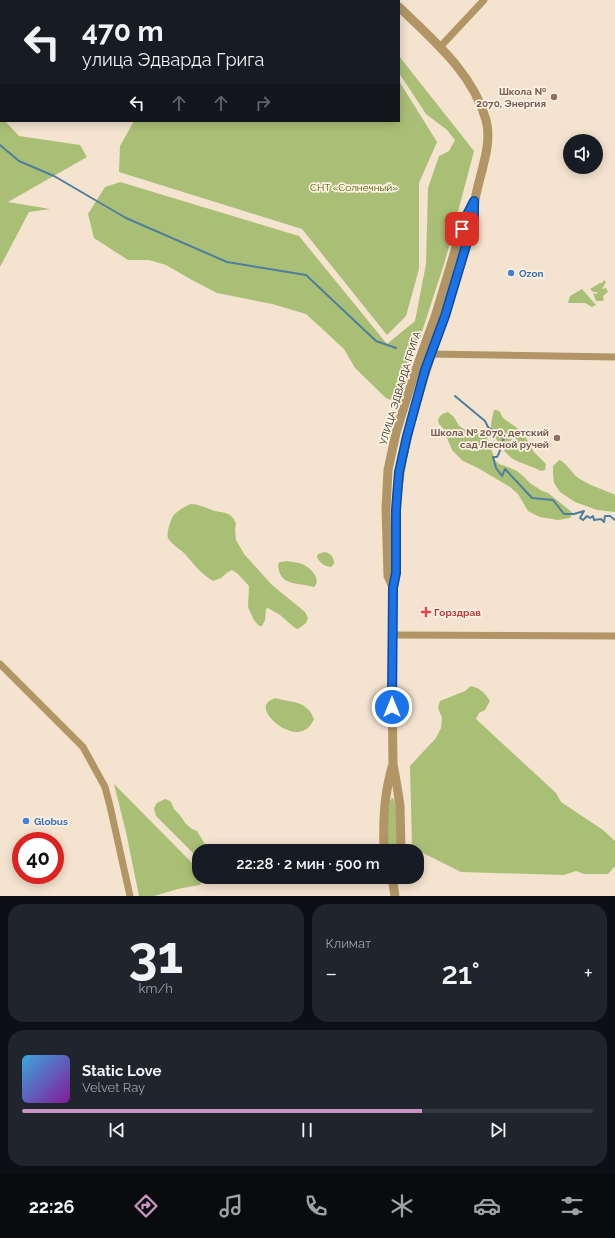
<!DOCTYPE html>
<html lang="ru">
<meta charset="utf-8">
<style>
body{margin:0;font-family:Raleway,sans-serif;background:#20242c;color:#f1f3f6;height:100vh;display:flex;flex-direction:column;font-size:15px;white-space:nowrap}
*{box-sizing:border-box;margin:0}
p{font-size:13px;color:#9ea1a6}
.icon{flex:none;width:22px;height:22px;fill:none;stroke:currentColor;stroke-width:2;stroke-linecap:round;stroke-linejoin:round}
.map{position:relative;height:896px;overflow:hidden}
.panel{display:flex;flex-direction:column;gap:8px;padding:8px;background:#0d0f14;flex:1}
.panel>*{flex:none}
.guide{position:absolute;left:0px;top:0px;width:400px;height:122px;box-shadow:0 2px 10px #0003;background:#171b24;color:#f1f3f6;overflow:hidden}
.tools{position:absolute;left:563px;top:134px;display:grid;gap:8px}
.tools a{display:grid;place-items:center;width:40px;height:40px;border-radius:50%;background:#171b24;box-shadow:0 2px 10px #0003;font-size:20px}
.speed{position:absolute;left:12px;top:832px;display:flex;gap:8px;font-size:20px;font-weight:700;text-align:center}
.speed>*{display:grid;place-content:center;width:52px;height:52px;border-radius:50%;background:#171b24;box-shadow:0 2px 10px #0003;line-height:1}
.speed .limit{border:6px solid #d22;background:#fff;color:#111}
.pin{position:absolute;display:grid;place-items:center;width:34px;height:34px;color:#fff;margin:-17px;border-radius:8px;box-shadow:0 2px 6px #0006}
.me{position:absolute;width:44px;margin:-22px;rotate:0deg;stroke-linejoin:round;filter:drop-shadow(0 0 3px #0008)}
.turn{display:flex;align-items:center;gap:14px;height:84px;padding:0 16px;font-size:18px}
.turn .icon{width:52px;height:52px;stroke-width:2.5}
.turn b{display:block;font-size:28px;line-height:34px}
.lanes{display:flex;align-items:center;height:38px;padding:0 16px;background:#0003;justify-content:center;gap:20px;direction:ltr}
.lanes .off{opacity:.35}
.big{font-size:30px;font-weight:600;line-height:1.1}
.panel .widget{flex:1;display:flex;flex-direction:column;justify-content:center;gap:6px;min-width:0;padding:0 14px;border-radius:16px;background:#20242c}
.panel .dial{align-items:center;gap:0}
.dial b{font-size:52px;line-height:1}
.song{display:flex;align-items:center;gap:12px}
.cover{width:48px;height:48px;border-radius:6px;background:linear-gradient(135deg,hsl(200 70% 55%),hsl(290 70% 35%))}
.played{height:4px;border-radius:2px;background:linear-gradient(90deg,#c895c0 70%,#363941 70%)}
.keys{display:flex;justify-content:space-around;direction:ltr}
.heat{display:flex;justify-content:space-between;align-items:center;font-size:22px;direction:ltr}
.panel .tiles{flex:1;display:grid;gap:8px;grid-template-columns:1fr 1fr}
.widget:last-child{grid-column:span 2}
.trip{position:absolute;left:192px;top:844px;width:232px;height:40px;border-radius:16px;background:#171b24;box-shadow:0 2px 10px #0003;font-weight:600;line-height:40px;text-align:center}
.tab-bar{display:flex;height:64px;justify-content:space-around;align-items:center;background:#090b0e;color:#9ea1a6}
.tab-bar .icon{width:28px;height:28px}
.tab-bar .active{color:#c895c0}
.tab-bar b{font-size:18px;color:#f1f3f6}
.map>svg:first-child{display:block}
.green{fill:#aabf76}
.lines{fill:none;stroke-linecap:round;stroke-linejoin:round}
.stream{stroke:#4e7e9e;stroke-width:2}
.minor{stroke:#b19564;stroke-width:7}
.tertiary{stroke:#b19564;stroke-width:9}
.route-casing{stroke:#114b97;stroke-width:10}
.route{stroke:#1a73e8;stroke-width:7}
.education-dot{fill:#8d6e63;stroke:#fdf1e1;stroke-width:1.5}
.shop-dot{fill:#3f7fe0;stroke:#fdf1e1;stroke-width:1.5}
.health-dot{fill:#e0444e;stroke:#fdf1e1;stroke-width:1.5}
.labels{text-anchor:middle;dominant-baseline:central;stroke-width:3.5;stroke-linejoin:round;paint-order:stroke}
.education-label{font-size:10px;font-weight:bold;fill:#785e54;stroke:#fdf1e1;text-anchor:end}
.park-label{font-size:10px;fill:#4a5c01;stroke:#fdf1e1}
.shop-label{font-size:10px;font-weight:bold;fill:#366cbe;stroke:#fdf1e1;text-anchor:start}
.street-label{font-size:10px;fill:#2a251d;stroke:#fdf1e1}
.health-label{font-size:10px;font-weight:bold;fill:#be3a42;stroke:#fdf1e1;text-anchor:start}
</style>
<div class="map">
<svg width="615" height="896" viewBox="0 0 615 896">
<rect width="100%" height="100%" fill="#f3e3cf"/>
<!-- green -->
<path class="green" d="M194,0H317L319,1H194Z
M399,56L474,151L445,261L420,338L406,365L396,402L386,398L355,368L344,349L306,314L272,304L217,293L192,280L166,265L149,260H128L94,238L88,214L105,187L120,182L299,236L387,344L415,321L426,264L428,188L439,156L449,151L455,140L447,130L426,114L399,73Z
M399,81L437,142L419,183V269L406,316L387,335L302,229L119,172L120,146L134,121H399Z
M0,116L1,121H5L19,136L80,145L87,157L8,202L50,209L29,212L0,267Z
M604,280L606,282L602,289L606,288L608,292L603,296L604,300L602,301H596L593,293L596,294L598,292H593L590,289L600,283H602Z
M582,289L596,305L592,307L585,303H568L570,296Z
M494,410H497L500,412L503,418L517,428L525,436L534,452L546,464L545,470L541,471C532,466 522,464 513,459C505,454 492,435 491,426C491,421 493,415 494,410Z
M448,412L454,417L459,426L466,430L481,433L487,437L495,460L499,464L508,467L517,471L523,476L530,483L542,491L548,493L573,513L570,518L558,520L540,517L528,511L518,494L510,487L478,468L463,461L452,450L443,428L439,424L438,420C440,415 443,413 448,412Z
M559,460C566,462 571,472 577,477C588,485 602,489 615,495V512L597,510L575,502L560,492L554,483L553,474V466Z
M190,504C199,504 206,508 215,511C220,512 225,512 230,515C233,517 234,520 236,523L235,529L236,540L244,554L272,585L305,612L308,618L306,623L298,629L295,628L280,615L268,608L266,609L265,620L262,626H259L254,620L248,607L249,586L238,574L232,570L228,572L221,578L213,581C201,574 193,563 184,553C179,548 172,545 168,538C166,534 171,518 174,515C178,510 185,507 190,504Z
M324,552C331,553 334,557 334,564L331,567C324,566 321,564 317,557L318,554Z
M287,561C293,562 301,563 306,566C313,571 321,580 314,587C297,582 279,587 278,564L280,562Z
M471,686C480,688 485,693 490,701L485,710L479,713L476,719L556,793L561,802L603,830L615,841V866L608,874H584L576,871L564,875L461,872L423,853L412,846L410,766L436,738L441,728L442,718L438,708L440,701L465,691Z
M275,698C292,703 307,700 314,719C301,750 261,717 266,705C268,701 271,700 275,698Z
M114,784L199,870V877H202L201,884L199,885L178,889L154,896H139L126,832Z
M392,798H393C399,808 396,838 397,851H388L387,828L390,801Z
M165,799L168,800L171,802L174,809L179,814L186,824L192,829L197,831L209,851H199V859L156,816L154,808L157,803Z"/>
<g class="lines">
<!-- stream -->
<path class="stream" d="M0,145L19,161L54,176L126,218L227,262L306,275L376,341L396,348
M455,396L485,421L488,427L504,438C501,445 501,451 497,457H493L496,468L502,476L505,469L532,498L553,500L564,514H574L584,511L580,518L583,520L587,516L590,518L593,516L594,520L601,519L604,522L605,516H610L615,520"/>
<!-- minor -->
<path class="minor" d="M440,47L484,0
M427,354L615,357
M393,635L615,636
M0,664L83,747L105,787L110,806L130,896"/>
<!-- tertiary -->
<path class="tertiary" d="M391,0L392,1
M399,7C433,40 473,73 486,120C493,145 479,175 475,200C474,206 475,213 474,219C473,225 470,231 469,237C465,250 461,263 457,276C440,330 420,383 407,438C401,463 397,487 396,512C396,537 398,563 393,587L392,682L393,764L397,786L400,806L401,851
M393,587L388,576L386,509L388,470L396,433L413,378L436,314L465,217L474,202
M384,851C383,821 384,796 392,767
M390,877L393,883L395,896"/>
</g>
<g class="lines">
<!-- route casing -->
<g class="route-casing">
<path id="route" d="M392,707L393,588L396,573V510L399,472L407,436L425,370L445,316L474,219V201L466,217L462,229"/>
</g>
<!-- route -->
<use href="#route" class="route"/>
</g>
<!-- markers -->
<g class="education-dot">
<circle cx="554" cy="97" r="4"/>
<circle cx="557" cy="438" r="4"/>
</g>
<g class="shop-dot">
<circle cx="511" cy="273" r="4"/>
<circle cx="26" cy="821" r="4"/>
</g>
<path class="health-dot" d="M424 606h4v4h4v4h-4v4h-4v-4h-4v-4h4z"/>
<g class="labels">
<!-- education labels -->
<g class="education-label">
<text x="546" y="91">Школа №<tspan x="546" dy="12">2070, Энергия</tspan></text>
<text x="549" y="432">Школа № 2070, детский<tspan x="549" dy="12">сад Лесной ручей</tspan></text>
</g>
<!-- park labels -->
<g class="park-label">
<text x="354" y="187">СНТ «Солнечный»</text>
</g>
<!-- shop labels -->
<g class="shop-label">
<text x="519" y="273">Ozon</text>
<text x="34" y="821">Globus</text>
</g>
<!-- street labels -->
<g class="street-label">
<text transform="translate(400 388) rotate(-73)">УЛИЦА ЭДВАРДА ГРИГА</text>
</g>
<!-- health labels -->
<g class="health-label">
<text x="434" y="612">Горздрав</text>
</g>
</g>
</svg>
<div class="tools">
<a><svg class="icon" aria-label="sound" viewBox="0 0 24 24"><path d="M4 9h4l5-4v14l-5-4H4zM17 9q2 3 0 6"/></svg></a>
</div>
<div class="speed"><div class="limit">40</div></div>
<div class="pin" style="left:462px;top:229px;background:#d93025"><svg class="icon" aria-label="arrive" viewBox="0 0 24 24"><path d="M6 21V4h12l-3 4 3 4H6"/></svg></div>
<svg class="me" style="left:392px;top:707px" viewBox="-20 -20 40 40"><circle r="17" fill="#1a73e8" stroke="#fff" stroke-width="3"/><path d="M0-11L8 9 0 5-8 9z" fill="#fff"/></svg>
<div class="trip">22:28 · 2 мин · 500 m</div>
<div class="guide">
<div class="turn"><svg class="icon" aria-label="left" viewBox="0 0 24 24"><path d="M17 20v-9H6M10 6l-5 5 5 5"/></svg><div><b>470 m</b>улица Эдварда Грига</div></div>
<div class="lanes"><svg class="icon" aria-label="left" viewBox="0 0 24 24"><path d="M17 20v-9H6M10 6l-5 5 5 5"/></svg><svg class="icon off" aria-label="ahead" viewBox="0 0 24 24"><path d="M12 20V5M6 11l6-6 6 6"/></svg><svg class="icon off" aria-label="ahead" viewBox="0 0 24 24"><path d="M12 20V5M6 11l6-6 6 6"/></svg><svg class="icon off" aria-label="right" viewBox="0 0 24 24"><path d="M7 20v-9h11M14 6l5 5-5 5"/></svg></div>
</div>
</div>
<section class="panel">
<div class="tiles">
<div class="widget dial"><b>31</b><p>km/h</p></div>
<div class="widget"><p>Климат</p>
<div class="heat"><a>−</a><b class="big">21°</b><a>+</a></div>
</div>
<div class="widget">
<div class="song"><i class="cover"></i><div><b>Static Love</b><p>Velvet Ray</p></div></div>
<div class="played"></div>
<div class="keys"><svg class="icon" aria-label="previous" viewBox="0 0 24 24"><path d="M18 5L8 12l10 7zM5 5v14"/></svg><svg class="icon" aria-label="pause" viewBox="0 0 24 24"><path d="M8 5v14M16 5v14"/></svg><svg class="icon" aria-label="next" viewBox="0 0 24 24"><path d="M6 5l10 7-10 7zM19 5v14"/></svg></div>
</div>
</div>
</section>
<nav class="tab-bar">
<b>22:26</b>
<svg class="icon active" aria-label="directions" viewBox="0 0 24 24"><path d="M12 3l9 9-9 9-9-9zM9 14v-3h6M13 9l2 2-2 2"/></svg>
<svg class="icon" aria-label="music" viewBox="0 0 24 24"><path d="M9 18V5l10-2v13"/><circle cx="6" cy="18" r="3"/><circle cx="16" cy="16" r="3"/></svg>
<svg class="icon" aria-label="phone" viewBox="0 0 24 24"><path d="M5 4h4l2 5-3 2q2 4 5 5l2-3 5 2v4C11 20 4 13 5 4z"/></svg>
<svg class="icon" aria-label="climate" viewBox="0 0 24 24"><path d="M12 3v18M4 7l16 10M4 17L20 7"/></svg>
<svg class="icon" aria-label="car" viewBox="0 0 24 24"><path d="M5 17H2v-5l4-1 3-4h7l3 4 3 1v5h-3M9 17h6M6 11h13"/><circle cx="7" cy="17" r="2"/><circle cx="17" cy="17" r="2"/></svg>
<svg class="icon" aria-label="filters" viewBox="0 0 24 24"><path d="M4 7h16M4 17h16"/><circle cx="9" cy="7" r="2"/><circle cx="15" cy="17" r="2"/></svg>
</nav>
